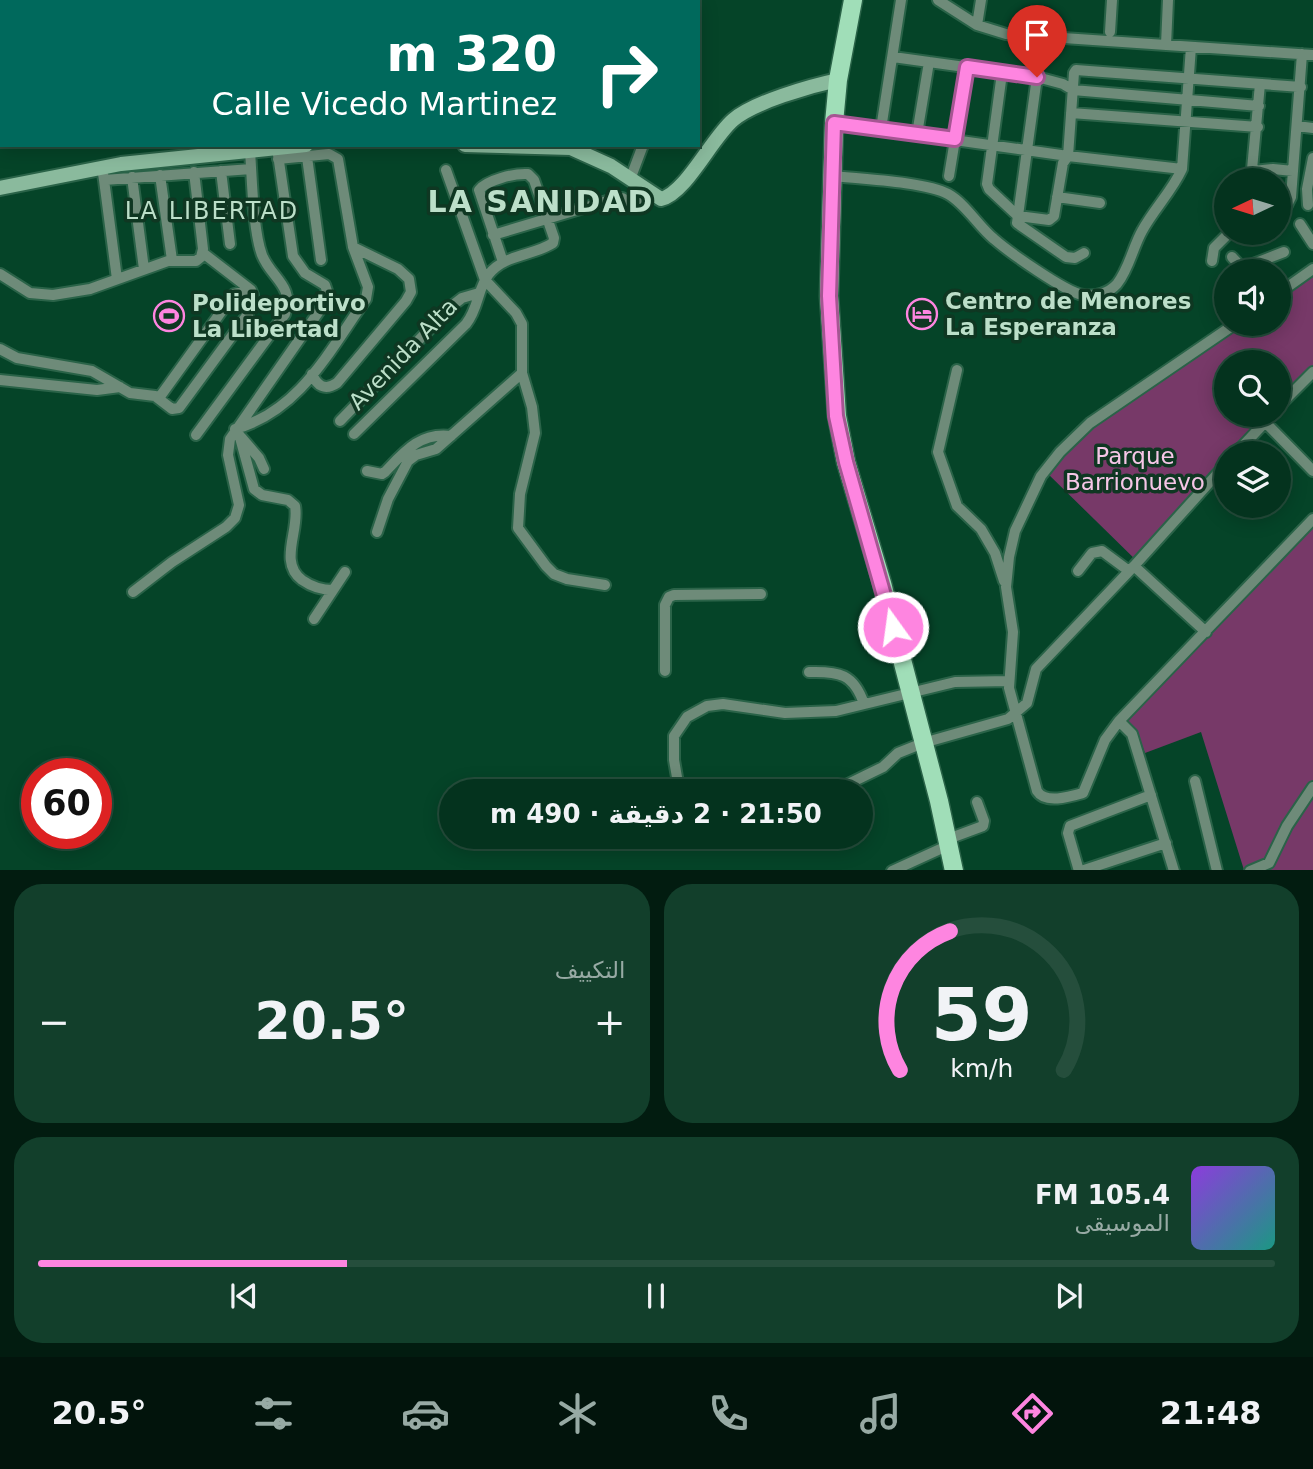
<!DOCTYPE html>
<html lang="ar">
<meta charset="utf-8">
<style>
body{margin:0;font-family:"DejaVu Sans","Noto Naskh Arabic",sans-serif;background:#123f2b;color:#f1f3f6;direction:rtl;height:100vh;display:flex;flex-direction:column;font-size:26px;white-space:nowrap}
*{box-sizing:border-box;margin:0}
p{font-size:23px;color:#97aaa4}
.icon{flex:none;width:38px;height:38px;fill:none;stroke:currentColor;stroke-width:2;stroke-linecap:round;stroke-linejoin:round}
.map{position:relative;height:870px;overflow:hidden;direction:ltr}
.drawer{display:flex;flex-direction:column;gap:14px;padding:14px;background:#021c10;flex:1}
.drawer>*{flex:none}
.hud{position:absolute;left:0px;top:0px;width:700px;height:147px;box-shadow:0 4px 18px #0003,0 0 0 2px #254e3c;direction:rtl;background:#00695c;color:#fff;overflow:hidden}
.needle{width:46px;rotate:266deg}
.controls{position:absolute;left:1214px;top:168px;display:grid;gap:14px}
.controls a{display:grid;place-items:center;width:77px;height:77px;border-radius:50%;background:#04331e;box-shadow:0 4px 18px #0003,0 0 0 2px #254e3c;font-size:35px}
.speed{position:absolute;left:21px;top:758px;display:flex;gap:14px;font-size:35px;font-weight:700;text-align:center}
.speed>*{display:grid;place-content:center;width:91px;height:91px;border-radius:50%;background:#04331e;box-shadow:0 4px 18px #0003,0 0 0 2px #254e3c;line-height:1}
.speed .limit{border:10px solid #d22;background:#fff;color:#111}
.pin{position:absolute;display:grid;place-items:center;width:60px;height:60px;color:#fff;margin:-72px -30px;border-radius:50% 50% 50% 0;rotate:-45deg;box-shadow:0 0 7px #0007}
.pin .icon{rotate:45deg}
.me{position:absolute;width:77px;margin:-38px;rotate:346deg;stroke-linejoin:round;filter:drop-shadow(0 0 5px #0008)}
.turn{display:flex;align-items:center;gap:24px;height:147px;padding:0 28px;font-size:32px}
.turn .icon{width:91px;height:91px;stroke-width:2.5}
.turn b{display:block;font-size:49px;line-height:60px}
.big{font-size:52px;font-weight:700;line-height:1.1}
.drawer .card{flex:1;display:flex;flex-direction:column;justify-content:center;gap:10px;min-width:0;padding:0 24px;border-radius:28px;background:#123f2b}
.drawer .dial{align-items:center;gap:0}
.dial svg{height:182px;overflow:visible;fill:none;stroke:#254e3c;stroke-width:7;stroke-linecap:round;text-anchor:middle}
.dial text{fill:#f1f3f6;stroke:none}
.song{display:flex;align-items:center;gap:21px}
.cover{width:84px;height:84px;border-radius:10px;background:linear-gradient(135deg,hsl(270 70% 55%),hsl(170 70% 35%))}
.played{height:7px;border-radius:4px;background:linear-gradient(90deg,#fe85e0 25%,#254e3c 25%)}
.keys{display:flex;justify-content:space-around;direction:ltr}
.heat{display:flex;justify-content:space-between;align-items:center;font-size:38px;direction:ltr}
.drawer .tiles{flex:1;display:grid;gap:14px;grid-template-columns:1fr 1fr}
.card:last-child{grid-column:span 2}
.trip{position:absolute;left:439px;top:779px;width:434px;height:70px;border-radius:35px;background:#04331e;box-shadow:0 4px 18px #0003,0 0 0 2px #254e3c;font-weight:700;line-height:70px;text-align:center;direction:rtl}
.tabs{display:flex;height:112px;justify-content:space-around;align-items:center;background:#02140c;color:#97aaa4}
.tabs .icon{width:49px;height:49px}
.tabs .selected{color:#fe85e0}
.tabs b{font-size:32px;color:#f1f3f6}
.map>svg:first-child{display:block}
.green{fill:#773968}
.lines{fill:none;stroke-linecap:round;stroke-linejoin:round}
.street-casing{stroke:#2a6348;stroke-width:14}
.secondary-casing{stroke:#2a6348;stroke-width:18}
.primary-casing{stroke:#2a6348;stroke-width:21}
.street{stroke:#6e8b79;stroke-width:10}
.secondary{stroke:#8aba9d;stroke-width:14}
.primary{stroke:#a0deb8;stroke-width:18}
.route-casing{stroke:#a55692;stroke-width:18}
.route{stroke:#fe85e0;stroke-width:12}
.labels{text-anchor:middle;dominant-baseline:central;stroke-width:7;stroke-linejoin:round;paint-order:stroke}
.poi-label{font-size:23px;font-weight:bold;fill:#bcdfc9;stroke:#0f3722;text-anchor:start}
.street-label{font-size:23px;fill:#bcdfc9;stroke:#0f3722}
.park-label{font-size:23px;fill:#f6c6e7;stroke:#0f3722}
.neighbourhood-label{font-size:24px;letter-spacing:2px;fill:#bcdfc9;stroke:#0f3722}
.district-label{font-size:30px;font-weight:bold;letter-spacing:2px;fill:#bcdfc9;stroke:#0f3722}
</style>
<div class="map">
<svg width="1313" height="871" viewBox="0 0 1313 871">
<rect width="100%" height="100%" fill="#054428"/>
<!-- green -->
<path class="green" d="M1313,266V372L1279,411V362H1227V415H1276L1239,453H1227V466L1145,556L1143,567L1045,471L1061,449L1229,324H1279V290Z
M1313,523V870H1244L1201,732L1145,753L1138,735L1120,723Z"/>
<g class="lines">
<!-- street casing -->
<g class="street-casing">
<path id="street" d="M938,0L977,25L1006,34L1313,55
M372,2L373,0
M551,2L553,0
M668,2L669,0
M690,2V0
M977,25L981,0
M1110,32L1112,0
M1166,45L1168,0
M893,57L1037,77L1063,84L1073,90L1259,106
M1002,73L987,184L989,189L1018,216L1049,220L1054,216L1063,163L1068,156L1074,73L1076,70L1301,87
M1037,77L1017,223L1066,257L1075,258L1084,253
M1071,113L1258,127
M834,123L1068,156L1182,169
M1297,126L1313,128
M881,129L901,0
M917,134L929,62
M307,157L321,260
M102,168L104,180L251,169
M446,170L485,280L516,313L522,324V373L532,407L535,433L520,494L518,528L546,566L554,574L567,579L605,585
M221,171L230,244
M1253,171L1273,169L1293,171
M160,175L172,260
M833,176C862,179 926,182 948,194C966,204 978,226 994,239C1009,252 1065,292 1083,295C1095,297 1109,293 1117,284C1129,269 1133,247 1142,231C1154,209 1172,191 1182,169L1191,47
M949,176L967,67
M132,177L144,269
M631,177L643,145
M104,180L117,279
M1251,180L1260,84
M1057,197L1100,203
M1308,205L1307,189L1313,158
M1281,217L1291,197L1302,54
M1300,224L1313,244
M493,235L617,198H622L635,205L654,197
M1232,257L1245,271
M1212,261L1214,248L1229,233
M1243,268L1284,252
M0,274L30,293L53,295L90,289L168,261H196L201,257L203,249L194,172
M1279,293L1313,269
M1235,324L1090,423L1060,452L1041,476L1015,531L1009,557L1006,587L1013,632L1009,688L1037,791C1045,804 1069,797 1083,793L1105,740L1119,721L1313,519
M0,349L17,358L92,371L130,393L155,396L172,409L179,408L248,314L253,295L251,290L203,253
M957,370L938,452L957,506L981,529L995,553L1004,581
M312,374C317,386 325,391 337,383L406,301L411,292L409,279L398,269L353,247
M0,380L97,390L120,387
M159,398L234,294L244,292L250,300
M1279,406L1313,372
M340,421L453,305L462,298L479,293
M1265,422L1313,471
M235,429C300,411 329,351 366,299L368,287L353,247L338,159L329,154L278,159
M239,434L254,489L262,495L288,500L295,506C300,530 278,562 302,580C312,587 321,590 333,590
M354,434L466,324C479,308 477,289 489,274C505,254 533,256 553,243L554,238L534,180L528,174C515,173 487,180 479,190L503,262
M196,435L285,314C295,286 271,278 262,255C253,231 252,178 250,151
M241,437L259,458L264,469
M1236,453L1272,415
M367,471L382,474L385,472C404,452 420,432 451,436
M377,532L388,499L408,461L416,455L436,449L522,373
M1134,566L1206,632
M1078,571L1092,553L1102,551L1129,571
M133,592L172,562L226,527L235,518L239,505L228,455L230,439L329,297L325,285L305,273L293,256L277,148
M314,619L345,572
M665,671V605L669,597L674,595L761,594
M809,672C839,671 854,674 864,704
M1119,721L1132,734L1174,871
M1195,781L1217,871
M678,783L674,760V736L687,717L707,706L723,704L785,713L836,711L955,682L1009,681
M844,786L883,767L898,753L923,743L1008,719L1027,703L1036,669L1134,566L1227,463
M948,839L983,826L984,821L977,802
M892,871L949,845
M1079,871L1068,833L1070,826L1151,795
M1081,871L1166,843
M1250,871L1269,863L1287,826L1313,787"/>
</g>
<!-- secondary casing -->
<g class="secondary-casing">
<path id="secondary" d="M465,145L571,148L611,166L661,199C686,193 711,139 733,120C754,102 810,86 838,80
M0,188L121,164L306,145"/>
</g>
<!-- primary casing -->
<g class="primary-casing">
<path id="primary" d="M853,0L838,80L834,123L829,296L837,416L846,462L882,583L939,801L954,871"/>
</g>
<!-- street -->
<use href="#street" class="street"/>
<!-- secondary -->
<use href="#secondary" class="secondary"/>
<!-- primary -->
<use href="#primary" class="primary"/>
</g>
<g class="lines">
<!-- route casing -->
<g class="route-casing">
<path id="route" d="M893,627L846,462L836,416L829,296L834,123L955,139L967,67L1037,77"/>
</g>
<!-- route -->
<use href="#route" class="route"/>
</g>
<!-- icons -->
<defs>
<g id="hotel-ring" transform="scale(1.575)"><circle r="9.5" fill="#0f3722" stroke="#fe85e0" stroke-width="1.5"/><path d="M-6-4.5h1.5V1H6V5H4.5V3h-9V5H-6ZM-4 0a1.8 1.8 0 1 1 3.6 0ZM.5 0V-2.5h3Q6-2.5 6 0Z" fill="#fe85e0"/></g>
<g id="stadium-ring" transform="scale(1.575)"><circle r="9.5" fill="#0f3722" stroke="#fe85e0" stroke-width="1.5"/><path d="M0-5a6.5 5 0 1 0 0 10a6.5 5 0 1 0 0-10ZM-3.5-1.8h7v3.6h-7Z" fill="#fe85e0"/></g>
</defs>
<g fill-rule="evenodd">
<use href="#hotel-ring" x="922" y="314"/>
<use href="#stadium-ring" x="169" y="316"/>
</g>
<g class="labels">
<!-- poi labels -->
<g class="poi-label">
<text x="945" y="301">Centro de Menores<tspan x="945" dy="26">La Esperanza</tspan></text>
<text x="192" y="303">Polideportivo<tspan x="192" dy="26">La Libertad</tspan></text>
</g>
<!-- street labels -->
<g class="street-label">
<text transform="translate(403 354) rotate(-46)">Avenida Alta</text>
</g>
<!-- park labels -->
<g class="park-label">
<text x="1135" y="456">Parque<tspan x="1135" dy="26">Barrionuevo</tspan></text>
</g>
<!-- neighbourhood labels -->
<g class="neighbourhood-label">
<text x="212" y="211">LA LIBERTAD</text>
</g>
<!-- district labels -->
<g class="district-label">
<text x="541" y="201">LA SANIDAD</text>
</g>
</g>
</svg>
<div class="controls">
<a><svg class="needle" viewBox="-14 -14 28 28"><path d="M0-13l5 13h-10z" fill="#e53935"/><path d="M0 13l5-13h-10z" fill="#97aaa4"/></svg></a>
<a><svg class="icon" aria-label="sound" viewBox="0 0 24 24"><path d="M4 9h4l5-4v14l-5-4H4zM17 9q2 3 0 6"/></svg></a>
<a><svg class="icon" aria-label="search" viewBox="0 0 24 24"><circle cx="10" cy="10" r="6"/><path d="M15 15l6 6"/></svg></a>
<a><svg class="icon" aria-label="layers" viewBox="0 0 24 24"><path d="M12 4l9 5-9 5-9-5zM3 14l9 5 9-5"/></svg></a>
</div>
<div class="speed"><div class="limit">60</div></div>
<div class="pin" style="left:1037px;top:77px;background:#d93025"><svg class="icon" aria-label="arrive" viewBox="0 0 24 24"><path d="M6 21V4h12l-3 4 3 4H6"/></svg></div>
<svg class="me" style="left:893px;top:627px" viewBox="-20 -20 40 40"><circle r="17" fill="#fe85e0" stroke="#fff" stroke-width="3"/><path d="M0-11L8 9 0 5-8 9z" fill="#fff"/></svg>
<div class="trip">21:50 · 2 دقيقة · 490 m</div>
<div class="hud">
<div class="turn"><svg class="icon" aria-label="right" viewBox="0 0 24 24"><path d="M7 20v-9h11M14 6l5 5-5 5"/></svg><div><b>320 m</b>Calle Vicedo Martinez</div></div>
</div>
</div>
<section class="drawer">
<div class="tiles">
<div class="card dial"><svg viewBox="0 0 100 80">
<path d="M14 69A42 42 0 1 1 86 69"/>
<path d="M14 69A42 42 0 0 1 36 8" stroke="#fe85e0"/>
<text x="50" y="56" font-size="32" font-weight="700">59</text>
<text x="50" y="72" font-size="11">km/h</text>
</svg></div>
<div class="card"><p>التكييف</p>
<div class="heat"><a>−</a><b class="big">20.5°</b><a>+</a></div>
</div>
<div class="card">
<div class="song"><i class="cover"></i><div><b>105.4 FM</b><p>الموسيقى</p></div></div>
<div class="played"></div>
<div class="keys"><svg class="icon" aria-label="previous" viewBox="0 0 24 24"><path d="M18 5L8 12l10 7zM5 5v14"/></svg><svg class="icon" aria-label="pause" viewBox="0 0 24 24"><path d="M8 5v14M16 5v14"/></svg><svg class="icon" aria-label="next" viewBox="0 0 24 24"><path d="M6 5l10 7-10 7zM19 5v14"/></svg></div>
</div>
</div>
</section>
<nav class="tabs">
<b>21:48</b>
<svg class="icon selected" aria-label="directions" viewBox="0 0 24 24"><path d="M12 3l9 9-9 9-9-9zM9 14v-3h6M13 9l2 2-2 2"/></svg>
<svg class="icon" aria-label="music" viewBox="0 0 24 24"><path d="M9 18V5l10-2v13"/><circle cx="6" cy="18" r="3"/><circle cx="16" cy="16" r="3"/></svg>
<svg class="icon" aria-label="phone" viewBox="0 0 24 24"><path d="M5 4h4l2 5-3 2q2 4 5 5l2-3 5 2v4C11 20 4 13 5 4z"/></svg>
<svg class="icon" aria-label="climate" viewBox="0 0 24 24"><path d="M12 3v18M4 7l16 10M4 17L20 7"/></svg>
<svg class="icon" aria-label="car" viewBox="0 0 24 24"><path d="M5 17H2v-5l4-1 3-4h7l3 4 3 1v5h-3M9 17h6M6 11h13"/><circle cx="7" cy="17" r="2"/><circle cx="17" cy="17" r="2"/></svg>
<svg class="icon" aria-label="filters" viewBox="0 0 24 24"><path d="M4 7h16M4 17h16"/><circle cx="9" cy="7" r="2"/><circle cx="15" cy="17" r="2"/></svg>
<b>20.5°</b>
</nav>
